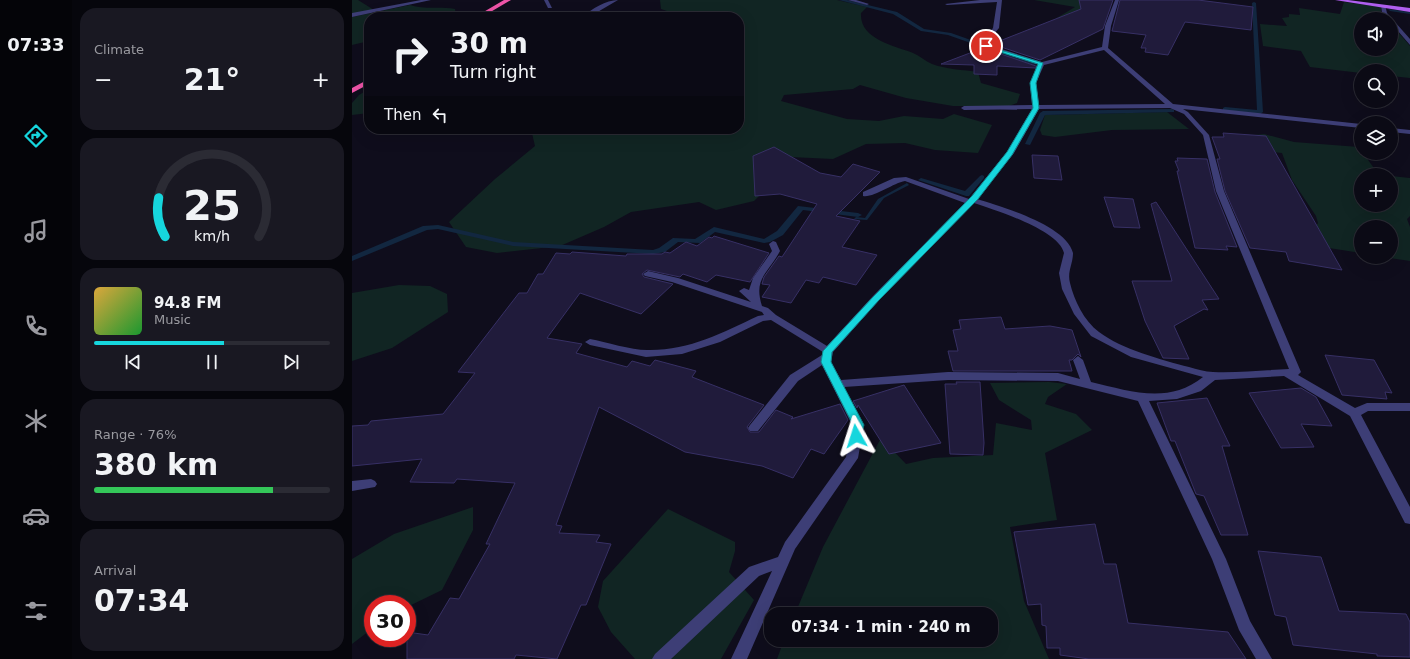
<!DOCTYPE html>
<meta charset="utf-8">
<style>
body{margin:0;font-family:"DejaVu Sans",sans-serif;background:#191822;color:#f1f3f6;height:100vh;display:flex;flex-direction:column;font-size:15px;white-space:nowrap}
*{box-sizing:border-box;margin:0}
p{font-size:13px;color:#9a9aa0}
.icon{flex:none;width:22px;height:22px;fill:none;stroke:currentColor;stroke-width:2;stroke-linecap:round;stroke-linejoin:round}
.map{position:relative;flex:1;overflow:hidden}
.sheet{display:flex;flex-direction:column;gap:8px;padding:8px;background:#06060c;width:280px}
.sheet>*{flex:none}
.guide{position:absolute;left:12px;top:12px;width:380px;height:122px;border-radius:16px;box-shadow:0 4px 16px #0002,0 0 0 1px #2b2b34;background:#0b0a15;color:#f1f3f6;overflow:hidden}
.fabs{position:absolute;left:1002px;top:12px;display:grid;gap:8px}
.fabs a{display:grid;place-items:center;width:44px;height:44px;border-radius:50%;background:#0b0a15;box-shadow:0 4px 16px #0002,0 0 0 1px #2b2b34;font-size:20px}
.speed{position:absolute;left:12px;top:595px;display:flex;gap:8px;font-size:20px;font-weight:700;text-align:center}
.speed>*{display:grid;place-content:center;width:52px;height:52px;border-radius:50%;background:#0b0a15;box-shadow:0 4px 16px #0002,0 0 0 1px #2b2b34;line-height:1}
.speed .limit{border:6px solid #d22;background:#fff;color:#111}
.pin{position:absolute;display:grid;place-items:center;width:34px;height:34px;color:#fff;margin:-17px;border:2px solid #fff;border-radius:50%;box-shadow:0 1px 4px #0007}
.me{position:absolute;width:44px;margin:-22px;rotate:354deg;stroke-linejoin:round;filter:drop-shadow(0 0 3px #0008)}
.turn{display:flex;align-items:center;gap:14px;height:84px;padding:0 20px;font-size:18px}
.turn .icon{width:52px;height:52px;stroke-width:2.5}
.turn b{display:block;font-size:28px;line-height:34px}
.then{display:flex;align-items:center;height:38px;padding:0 20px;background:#0003;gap:8px;font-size:15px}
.big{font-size:30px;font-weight:700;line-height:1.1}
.sheet .tile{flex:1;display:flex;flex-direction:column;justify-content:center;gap:6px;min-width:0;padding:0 14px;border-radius:16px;background:#191822}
.sheet .dial{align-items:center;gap:0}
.dial svg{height:104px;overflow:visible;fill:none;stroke:#2b2b34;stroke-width:7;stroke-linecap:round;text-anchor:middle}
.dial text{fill:#f1f3f6;stroke:none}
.song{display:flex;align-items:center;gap:12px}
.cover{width:48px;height:48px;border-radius:6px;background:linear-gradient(135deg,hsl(40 70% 55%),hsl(130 70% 35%))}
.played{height:4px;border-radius:2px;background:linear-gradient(90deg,#16d6dd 55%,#2b2b34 55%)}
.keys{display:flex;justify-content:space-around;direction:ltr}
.heat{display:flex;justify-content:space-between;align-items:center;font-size:22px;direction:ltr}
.charge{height:6px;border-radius:3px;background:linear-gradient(90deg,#34c759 76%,#2b2b34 0)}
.trip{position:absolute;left:412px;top:607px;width:234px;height:40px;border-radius:16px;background:#0b0a15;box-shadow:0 4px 16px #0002,0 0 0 1px #2b2b34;font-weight:700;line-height:40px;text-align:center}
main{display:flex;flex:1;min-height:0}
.menu{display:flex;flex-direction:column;width:72px;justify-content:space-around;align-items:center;background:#040408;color:#9a9aa0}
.menu .icon{width:28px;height:28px}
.menu .on{color:#16d6dd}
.menu b{font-size:18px;color:#f1f3f6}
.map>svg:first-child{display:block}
.green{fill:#112523}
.water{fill:#122740}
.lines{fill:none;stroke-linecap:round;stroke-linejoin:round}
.stream{fill:#122740;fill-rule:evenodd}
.building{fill:#201b3b;stroke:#373065}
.minor{fill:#3d3e76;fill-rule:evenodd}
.major{fill:#b05fef;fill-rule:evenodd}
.highway{fill:#ee54a8;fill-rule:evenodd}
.route{fill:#16d6dd;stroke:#0e8b90}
</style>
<main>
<nav class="menu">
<b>07:33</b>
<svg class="icon on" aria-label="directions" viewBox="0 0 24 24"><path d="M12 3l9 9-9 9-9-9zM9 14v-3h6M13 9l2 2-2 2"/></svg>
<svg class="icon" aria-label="music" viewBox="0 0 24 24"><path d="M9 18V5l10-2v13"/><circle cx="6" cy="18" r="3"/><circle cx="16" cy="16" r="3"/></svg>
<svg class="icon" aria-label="phone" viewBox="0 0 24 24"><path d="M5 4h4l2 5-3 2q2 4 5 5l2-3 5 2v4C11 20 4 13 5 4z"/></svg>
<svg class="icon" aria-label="climate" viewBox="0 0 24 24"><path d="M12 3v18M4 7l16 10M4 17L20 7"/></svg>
<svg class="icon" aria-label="car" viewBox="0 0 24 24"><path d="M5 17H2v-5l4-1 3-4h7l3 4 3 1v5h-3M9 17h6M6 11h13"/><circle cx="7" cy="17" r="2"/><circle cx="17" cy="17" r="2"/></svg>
<svg class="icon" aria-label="filters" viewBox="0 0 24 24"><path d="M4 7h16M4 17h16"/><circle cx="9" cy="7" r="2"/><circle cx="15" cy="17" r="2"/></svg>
</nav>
<section class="sheet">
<div class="tile"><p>Climate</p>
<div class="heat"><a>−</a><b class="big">21°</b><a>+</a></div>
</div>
<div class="tile dial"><svg viewBox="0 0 100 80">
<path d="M14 69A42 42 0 1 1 86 69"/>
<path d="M14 69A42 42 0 0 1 9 39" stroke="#16d6dd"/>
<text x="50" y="56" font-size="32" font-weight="700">25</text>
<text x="50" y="72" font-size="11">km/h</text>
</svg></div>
<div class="tile">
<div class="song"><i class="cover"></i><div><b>94.8 FM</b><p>Music</p></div></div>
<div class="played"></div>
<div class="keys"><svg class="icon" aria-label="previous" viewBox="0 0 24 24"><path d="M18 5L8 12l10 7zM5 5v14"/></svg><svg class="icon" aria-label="pause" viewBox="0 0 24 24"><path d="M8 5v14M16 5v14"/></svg><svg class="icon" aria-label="next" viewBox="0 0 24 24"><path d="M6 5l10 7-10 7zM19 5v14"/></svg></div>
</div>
<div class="tile"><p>Range · 76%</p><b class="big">380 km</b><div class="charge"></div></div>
<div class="tile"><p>Arrival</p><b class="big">07:34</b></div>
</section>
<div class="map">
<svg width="1058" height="659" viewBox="0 0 1058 659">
<rect width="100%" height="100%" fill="#0f0d1c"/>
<!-- green -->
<path class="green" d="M0,0H6L22,10L0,14Z
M308,0H485L515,7L509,13C507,39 542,46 561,53C568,56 573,61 580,64C593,69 612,70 626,72L629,83L668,94L665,103L657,106H601L554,98L508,85L501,89L432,95L429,101L495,119L527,121L552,116L591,119L602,114L640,125L626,153L583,150L553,143L514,144L481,159L417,156L418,185L402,201L364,210L347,202L279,212L252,227L208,246L145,253L114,247L97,222L143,179L183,146L179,129H387V17H305L318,12L309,9Z
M682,0H755L703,19L723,7Z
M992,2L1029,7V12L1035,19H1009V49H1039V24L1058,46V78L1039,76V71H1009V73L958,67L949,51L911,46L908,24L935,26L930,18L937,17V14L948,15L947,8L988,14Z
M58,5C73,10 87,6 103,9L104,17H17V41L0,45V17Z
M17,89V113L0,115V103L7,95Z
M815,112L837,129L760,130L703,137L690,135L688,130L693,115Z
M912,134L942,142L1007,147L1009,153H1011L1027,175H1009V205H1039V176L1058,178V216L1055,219L1058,227V261L1031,257H1039V227H1009V253L977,248L964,226L966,223L964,216L940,180L930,153L910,151L902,145L903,135Z
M47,285L78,286L95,294L96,312L40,348L0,361V293Z
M697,382L715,384L696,397L693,404L724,414L740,430L693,453L705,520L658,527L672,601L697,659H425L432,640H639V614H443L471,547L529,438L554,464L581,458L641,455L644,423L680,430L679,420L647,400L638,383Z
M121,507V530L90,590L55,607V604H21V628L0,644V559L42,534Z
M316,509L383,542V551L377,572L402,600L369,659H283L259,632L246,607L251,581Z"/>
<!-- water -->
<path class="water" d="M555,183L557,185L532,198L515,220L502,219L504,217L513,218L526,199Z"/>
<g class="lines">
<!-- stream -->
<path class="stream" d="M487,0H495L545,12L572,29L599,33L686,64L681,65L596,35L569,31L541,14Z
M902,2L904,3L911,112L908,114L871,110V108L873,107L905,110L900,3Z
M1036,9L1058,12V14L1038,11Z
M820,109L822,110V112L693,115L678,145L673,144L688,113L691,111Z
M630,175L632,176V178L617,196H614L566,180L569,178L613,191L628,176Z
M446,206L506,213L510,215L506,217L451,210L431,235L418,242L412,243L363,232L348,243L326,242L313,252L301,254L161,246L86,229L75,230L0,261V256L71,226L86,225L161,242L301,250L307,248L321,238L343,239L362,227L412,239L425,231Z"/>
</g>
<!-- building -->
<path class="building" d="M727,0H761L751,29L688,60L640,44L729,9Z
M768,0H846L901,7L899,30L833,22L816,55L793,52L794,48H789L794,35L760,31Z
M631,48L684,66H685L684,68L645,66V75L622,74V65L589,64Z
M871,133L914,136L990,270L937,261L934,252L898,248L873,191L865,159H868L860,137H872Z
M422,147L468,173L489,177L501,164L528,172L484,216L508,221L490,247L525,255L504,285L471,277L467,283L454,280L439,303L410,297L418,285L410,284L412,277L427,256L430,257L465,204L428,194L403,196L401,156Z
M680,155L706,156L710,180L682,178Z
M825,158L855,159L863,192L885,247L874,246L876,250L843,248L825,171H827L823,161H826Z
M752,197L781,199L788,228L762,227Z
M804,202L867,299L850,300L856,310L852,309L822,326L837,359L811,358L793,321L780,281H820L799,204Z
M362,236L417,253L398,282L364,275L355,282L331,274L328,277L295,270L290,274L292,277L321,284L289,314L228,293L195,338L230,344L224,353L275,367L280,361L298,366L303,360L344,371L340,377L412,405L395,427L398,432H407L424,410L441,417L439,419L488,404L496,420L472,454L459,449L441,478L410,466L333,452L247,407L204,525L210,526L207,533L248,535L244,542L259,544L234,605H229L205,659L164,655L162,659H55V632L76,635L98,598L107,599L138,544H134L163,483L105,479L102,483L58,482L70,459L0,466V426L16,425L19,421L91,414L123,373L106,372L167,293H175L186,274H191L204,253L218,254L220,252L274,256L275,254H310L313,252L318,253L334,242L345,246L357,237L360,238Z
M649,317L653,329L698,326L720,330L729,357L726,354L720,360H717L720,371H601L596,351H606L601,330L609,329L607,320Z
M973,355L1022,360L1040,393L1033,392L1035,399L990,395Z
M604,382H628L632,443L631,455L598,454L593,384H605Z
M552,385L589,443L537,454L506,405L505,408L501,401Z
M949,388L964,397L980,426L949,424L962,447L929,448L897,393Z
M855,398L878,446H870L896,535H869L852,496L844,494L823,441H819L805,403Z
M743,524L752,564H764L776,623L876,632L894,659H737L708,655V648H695L694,626L690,625L689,604L676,605L662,532Z
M906,551L969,557L987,611L1054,614L1058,622V657L1025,656V654L941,645L934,617L923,615Z"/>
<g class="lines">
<!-- minor -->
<path class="minor" d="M69,0H79L0,17V13Z
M192,0H196L200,8H196Z
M266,0L237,17H230C240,9 254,0 266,0Z
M496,0H504L517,4L515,5Z
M628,0H650L647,28L636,41L637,45L690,62L750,47L753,26L763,0H767L759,26L756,48L821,104L1009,124V128L831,109L836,112L857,135L872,191L949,372L946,375L1003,408L1015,403H1058V411H1016L1009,415L1058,507V524L1053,523L998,416L932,376L863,380L849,391L825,399L797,401L874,559L898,621L920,659H904L887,630L860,559L786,401L706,381L596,380L492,387L512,425L506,458L443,549L395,659H379L420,571L407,576L319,659H300L303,654L397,567L426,557L433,542L494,457L500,425L470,365L446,381L406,431H398L396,428L398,425L438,375L470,355L471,352L419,320L411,321L368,342L330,354L294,357L238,345L233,342L238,339C254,342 279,350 295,350C336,351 370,333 406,316L412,315L410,312L320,282L293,276L291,274L296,271L326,278L399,302L387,291L392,288L397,290L401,278L420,251L417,244L421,241L424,242L428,251C416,274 401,278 410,306L416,308L424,315L475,346L521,296L613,203L553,181C541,183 522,198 511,196V192L542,178L554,177L617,199L655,152L680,109L612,110L609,108L612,106L680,105L678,83L687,65L631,46L630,41L641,28L645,2L595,5L593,4ZM752,50L813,104L687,105L684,83L692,65ZM818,108L832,114L851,135L864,191L937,369C912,370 886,373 861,372C853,372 845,369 837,367C810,360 769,349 747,332C732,321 722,300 718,283C715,272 721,264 721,253C714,225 650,207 625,199L662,153L687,109ZM622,203C643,210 707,230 712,253L707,273L710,289L722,314L739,336L779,357L851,377C816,405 778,391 739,382L731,360L726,356L721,360L728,379L706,373L596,372L489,380L479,362L481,352L527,300Z
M1029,5H1033L1035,13L1058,39V45L1039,23V19H1035L1030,13Z
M1039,128L1058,130V134L1039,132Z
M19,479L23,481L25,484L23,487L0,491V481Z"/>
<!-- major -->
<path class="major" d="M983,0H996L1058,8V12Z"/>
<!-- highway -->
<path class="highway" d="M152,0H159L130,17H123Z
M17,79V84L0,93V88Z"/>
</g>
<!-- route -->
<path class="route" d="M632,45L691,63L684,83L687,108L660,155L626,199L527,300L480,352L479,362L512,425L508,439H501L499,436L501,425L469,362L471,351L521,297L620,196L655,152L681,108L678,83L686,64L632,47Z"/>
</svg>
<div class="fabs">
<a><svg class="icon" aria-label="sound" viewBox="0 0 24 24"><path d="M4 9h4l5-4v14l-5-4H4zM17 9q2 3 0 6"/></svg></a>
<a><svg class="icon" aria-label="search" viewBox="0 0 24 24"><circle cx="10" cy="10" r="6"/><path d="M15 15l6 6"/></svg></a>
<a><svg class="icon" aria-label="layers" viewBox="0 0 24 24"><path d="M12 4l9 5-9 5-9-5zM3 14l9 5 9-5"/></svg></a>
<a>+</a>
<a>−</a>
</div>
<div class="speed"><div class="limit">30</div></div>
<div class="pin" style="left:634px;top:46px;background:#d93025"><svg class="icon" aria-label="arrive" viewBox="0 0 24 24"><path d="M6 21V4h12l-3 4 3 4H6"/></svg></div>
<svg class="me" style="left:504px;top:436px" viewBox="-20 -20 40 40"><path d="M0-17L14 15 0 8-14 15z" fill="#16d6dd" stroke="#fff" stroke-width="4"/></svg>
<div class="trip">07:34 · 1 min · 240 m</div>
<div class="guide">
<div class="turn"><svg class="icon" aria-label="right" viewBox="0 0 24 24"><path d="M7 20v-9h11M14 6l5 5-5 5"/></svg><div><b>30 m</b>Turn right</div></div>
<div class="then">Then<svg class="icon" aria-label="left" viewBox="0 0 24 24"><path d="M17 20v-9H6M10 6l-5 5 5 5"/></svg></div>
</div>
</div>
</main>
